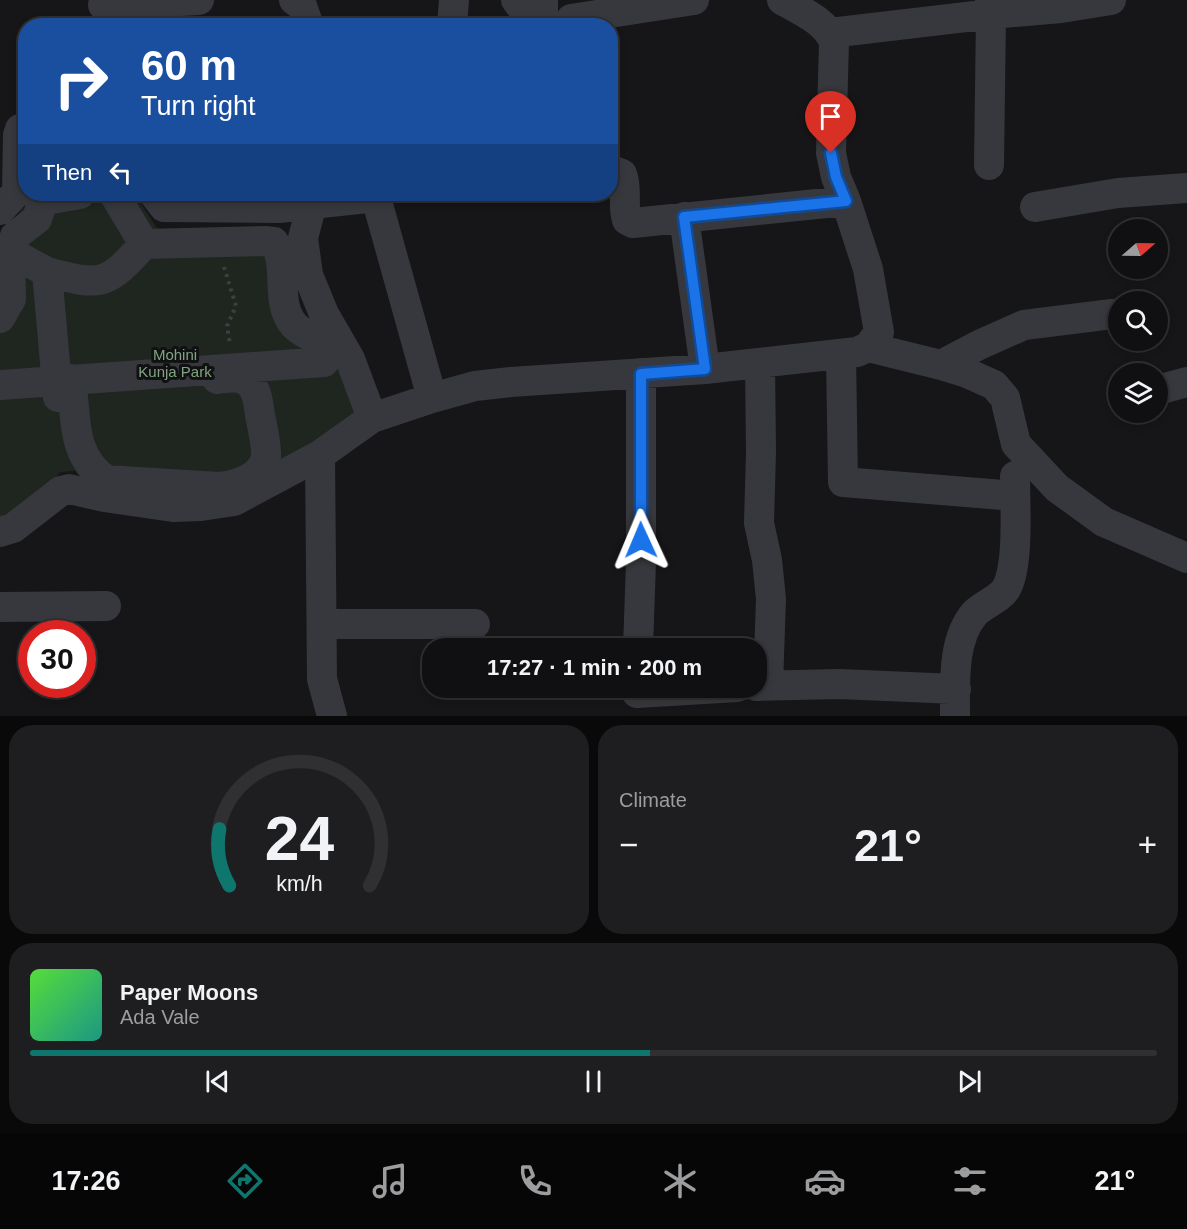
<!DOCTYPE html>
<meta charset="utf-8">
<style>
body{margin:0;font-family:Helvetica,sans-serif;background:#1e1e20;color:#f1f3f6;height:100vh;display:flex;flex-direction:column;font-size:22px;white-space:nowrap}
*{box-sizing:border-box;margin:0}
p{font-size:20px;color:#9c9d9f}
.icon{flex:none;width:33px;height:33px;fill:none;stroke:currentColor;stroke-width:2;stroke-linecap:round;stroke-linejoin:round}
.map{position:relative;height:716px;overflow:hidden}
.side{display:flex;flex-direction:column;gap:9px;padding:9px;background:#09090a;flex:1}
.side>*{flex:none}
.guide{position:absolute;left:18px;top:18px;width:600px;height:183px;border-radius:24px;box-shadow:0 3px 9px #0003,0 0 0 2px #303032;background:#1a4fa0;color:#fff;overflow:hidden}
.needle{width:39px;rotate:70deg}
.fabs{position:absolute;left:1108px;top:219px;display:grid;gap:12px}
.fabs a{display:grid;place-items:center;width:60px;height:60px;border-radius:50%;background:#101012;box-shadow:0 3px 9px #0003,0 0 0 2px #303032;font-size:30px}
.speed{position:absolute;left:18px;top:620px;display:flex;gap:12px;font-size:30px;font-weight:700;text-align:center}
.speed>*{display:grid;place-content:center;width:78px;height:78px;border-radius:50%;background:#101012;box-shadow:0 3px 9px #0003,0 0 0 2px #303032;line-height:1}
.speed .limit{border:9px solid #d22;background:#fff;color:#111}
.pin{position:absolute;display:grid;place-items:center;width:51px;height:51px;color:#fff;margin:-62px -26px;border-radius:50% 50% 50% 0;rotate:-45deg;box-shadow:0 0 6px #0007}
.pin .icon{rotate:45deg}
.me{position:absolute;width:66px;margin:-33px;rotate:359deg;stroke-linejoin:round;filter:drop-shadow(0 0 4px #0008)}
.turn{display:flex;align-items:center;gap:21px;height:126px;padding:0 24px;font-size:27px}
.turn .icon{width:78px;height:78px;stroke-width:2.5}
.turn b{display:block;font-size:42px;line-height:51px}
.then{display:flex;align-items:center;height:57px;padding:0 24px;background:#0003;gap:12px;font-size:22px}
.big{font-size:45px;font-weight:700;line-height:1.1}
.side .card{flex:1;display:flex;flex-direction:column;justify-content:center;gap:9px;min-width:0;padding:0 21px;border-radius:24px;background:#1e1e20}
.side .dial{align-items:center;gap:0}
.dial svg{height:156px;overflow:visible;fill:none;stroke:#303032;stroke-width:7;stroke-linecap:round;text-anchor:middle}
.dial text{fill:#f1f3f6;stroke:none}
.song{display:flex;align-items:center;gap:18px}
.cover{width:72px;height:72px;border-radius:9px;background:linear-gradient(135deg,hsl(110 70% 55%),hsl(170 70% 35%))}
.played{height:6px;border-radius:3px;background:linear-gradient(90deg,#0f766e 55%,#303032 55%)}
.keys{display:flex;justify-content:space-around;direction:ltr}
.heat{display:flex;justify-content:space-between;align-items:center;font-size:33px;direction:ltr}
.side .tiles{flex:1;display:grid;gap:9px;grid-template-columns:1fr 1fr}
.card:last-child{grid-column:span 2}
.trip{position:absolute;left:422px;top:638px;width:345px;height:60px;border-radius:24px;background:#101012;box-shadow:0 3px 9px #0003,0 0 0 2px #303032;font-weight:700;line-height:60px;text-align:center}
.tabs{display:flex;height:96px;justify-content:space-around;align-items:center;background:#060607;color:#9c9d9f}
.tabs .icon{width:42px;height:42px}
.tabs .selected{color:#0f766e}
.tabs b{font-size:27px;color:#f1f3f6}
.map>svg:first-child{display:block}
.green{fill:#1e261f}
.lines{fill:none;stroke-linecap:round;stroke-linejoin:round}
.path{stroke:#3d3f44;stroke-width:4;stroke-dasharray:3 4.5;stroke-linecap:butt}
.minor{stroke:#37383d;stroke-width:30}
.route-casing{stroke:#114b97;stroke-width:15}
.route{stroke:#1a73e8;stroke-width:10}
.labels{text-anchor:middle;dominant-baseline:central;stroke-width:6;stroke-linejoin:round;paint-order:stroke}
.park-label{font-size:15px;fill:#7fa37f;stroke:#111113}
</style>
<div class="map">
<svg width="1187" height="716" viewBox="0 0 1187 716">
<rect width="100%" height="100%" fill="#161618"/>
<!-- green -->
<path class="green" d="M28,194H135L156,227L164,231L280,227L285,234L296,309L325,333L362,415L255,483H85L75,471L60,472L47,493L0,520V237L25,206Z"/>
<g class="lines">
<!-- path -->
<path class="path" d="M224,267L236,306L227,326L230,344"/>
<!-- minor -->
<path class="minor" d="M294,0L302,6L309,26
M516,0L528,16L535,19L543,14V0
M103,5L199,0
M571,19L694,0
M452,26L454,0
M830,33L991,14L990,0
M989,165L991,14L1061,8L1111,0
M610,169L622,174C628,189 622,205 627,220L633,223L846,201
M114,194L144,244
M154,194L164,207L279,208L312,204V194
M1035,207L1118,193L1187,188
M0,210L17,192L18,135L20,129L26,127
M684,217L705,369
M10,252L47,272L58,397
M0,318L11,299L10,252L15,236L37,219L41,206L46,200L80,194
M868,347L941,365L979,345L1024,325L1112,314
M841,354L843,482L1015,496
M760,363L761,452L759,523L767,560L771,599L768,685
M941,365L967,373L994,385L1005,398L1016,444L1057,488L1104,522L1187,558
M71,379C77,418 70,454 106,480L219,487C236,485 263,478 266,456C267,446 262,426 260,415C258,403 258,390 248,382C239,375 227,378 217,379
M0,385L324,362L319,341C311,336 300,332 294,325C274,302 290,266 274,242L267,241L144,244C106,287 101,286 47,272
M1158,390L1187,382
M372,418L350,359L324,314L308,275L303,238L312,204L367,198L377,201L432,398
M320,455L322,679L332,716
M0,532L13,528L61,491L69,489L104,497L173,507L201,506L234,501L320,455L372,418L432,398L475,386L511,382L705,369L857,352L868,347L879,332L868,269L846,201L836,177L831,153L834,42C826,21 801,11 782,0
M0,607L106,606
M322,624H475
M638,648L641,562V373
M756,686L839,684L956,689
M636,687L637,693L737,687
M955,716C955,683 952,639 975,613C984,604 1002,598 1007,587C1019,563 1015,504 1015,476"/>
</g>
<g class="lines">
<!-- route casing -->
<g class="route-casing">
<path id="route" d="M641,540V374L705,369L684,217L846,201L836,177L831,153"/>
</g>
<!-- route -->
<use href="#route" class="route"/>
</g>
<g class="labels">
<!-- park labels -->
<g class="park-label">
<text x="175" y="354">Mohini<tspan x="175" dy="17">Kunja Park</tspan></text>
</g>
</g>
</svg>
<div class="fabs">
<a><svg class="needle" viewBox="-14 -14 28 28"><path d="M0-13l5 13h-10z" fill="#e53935"/><path d="M0 13l5-13h-10z" fill="#9c9d9f"/></svg></a>
<a><svg class="icon" aria-label="search" viewBox="0 0 24 24"><circle cx="10" cy="10" r="6"/><path d="M15 15l6 6"/></svg></a>
<a><svg class="icon" aria-label="layers" viewBox="0 0 24 24"><path d="M12 4l9 5-9 5-9-5zM3 14l9 5 9-5"/></svg></a>
</div>
<div class="speed"><div class="limit">30</div></div>
<div class="pin" style="left:831px;top:153px;background:#d93025"><svg class="icon" aria-label="arrive" viewBox="0 0 24 24"><path d="M6 21V4h12l-3 4 3 4H6"/></svg></div>
<svg class="me" style="left:641px;top:540px" viewBox="-20 -20 40 40"><path d="M0-17L14 15 0 8-14 15z" fill="#1a73e8" stroke="#fff" stroke-width="4"/></svg>
<div class="trip">17:27 · 1 min · 200 m</div>
<div class="guide">
<div class="turn"><svg class="icon" aria-label="right" viewBox="0 0 24 24"><path d="M7 20v-9h11M14 6l5 5-5 5"/></svg><div><b>60 m</b>Turn right</div></div>
<div class="then">Then<svg class="icon" aria-label="left" viewBox="0 0 24 24"><path d="M17 20v-9H6M10 6l-5 5 5 5"/></svg></div>
</div>
</div>
<section class="side">
<div class="tiles">
<div class="card dial"><svg viewBox="0 0 100 80">
<path d="M14 69A42 42 0 1 1 86 69"/>
<path d="M14 69A42 42 0 0 1 9 40" stroke="#0f766e"/>
<text x="50" y="56" font-size="32" font-weight="700">24</text>
<text x="50" y="72" font-size="11">km/h</text>
</svg></div>
<div class="card"><p>Climate</p>
<div class="heat"><a>−</a><b class="big">21°</b><a>+</a></div>
</div>
<div class="card">
<div class="song"><i class="cover"></i><div><b>Paper Moons</b><p>Ada Vale</p></div></div>
<div class="played"></div>
<div class="keys"><svg class="icon" aria-label="previous" viewBox="0 0 24 24"><path d="M18 5L8 12l10 7zM5 5v14"/></svg><svg class="icon" aria-label="pause" viewBox="0 0 24 24"><path d="M8 5v14M16 5v14"/></svg><svg class="icon" aria-label="next" viewBox="0 0 24 24"><path d="M6 5l10 7-10 7zM19 5v14"/></svg></div>
</div>
</div>
</section>
<nav class="tabs">
<b>17:26</b>
<svg class="icon selected" aria-label="directions" viewBox="0 0 24 24"><path d="M12 3l9 9-9 9-9-9zM9 14v-3h6M13 9l2 2-2 2"/></svg>
<svg class="icon" aria-label="music" viewBox="0 0 24 24"><path d="M9 18V5l10-2v13"/><circle cx="6" cy="18" r="3"/><circle cx="16" cy="16" r="3"/></svg>
<svg class="icon" aria-label="phone" viewBox="0 0 24 24"><path d="M5 4h4l2 5-3 2q2 4 5 5l2-3 5 2v4C11 20 4 13 5 4z"/></svg>
<svg class="icon" aria-label="climate" viewBox="0 0 24 24"><path d="M12 3v18M4 7l16 10M4 17L20 7"/></svg>
<svg class="icon" aria-label="car" viewBox="0 0 24 24"><path d="M5 17H2v-5l4-1 3-4h7l3 4 3 1v5h-3M9 17h6M6 11h13"/><circle cx="7" cy="17" r="2"/><circle cx="17" cy="17" r="2"/></svg>
<svg class="icon" aria-label="filters" viewBox="0 0 24 24"><path d="M4 7h16M4 17h16"/><circle cx="9" cy="7" r="2"/><circle cx="15" cy="17" r="2"/></svg>
<b>21°</b>
</nav>
